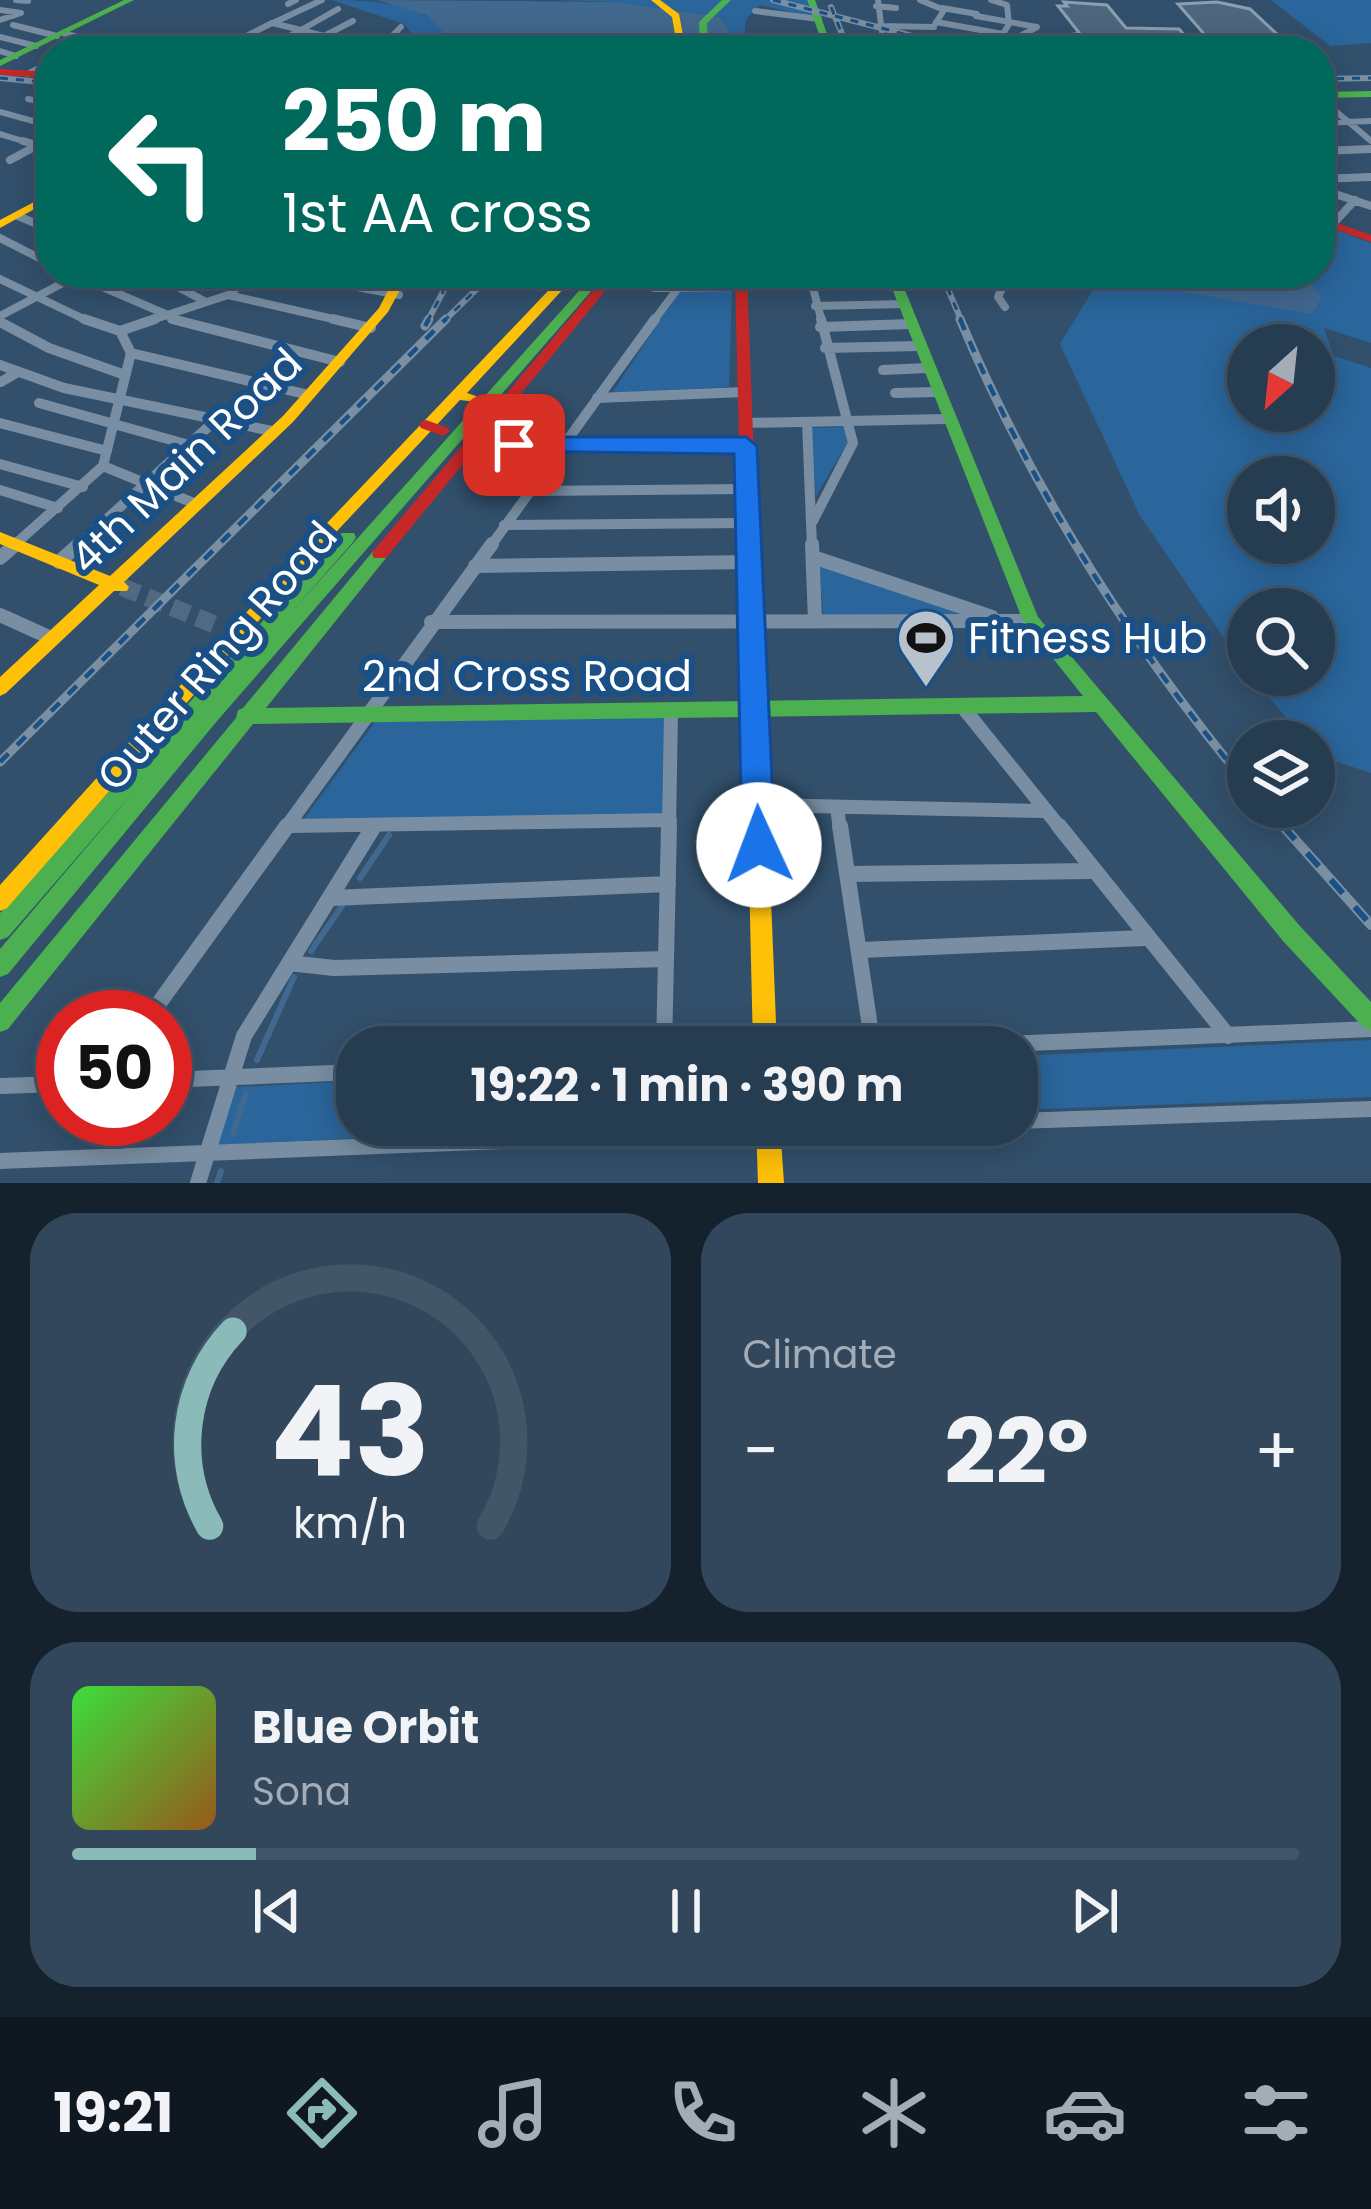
<!DOCTYPE html>
<meta charset="utf-8">
<style>
body{margin:0;font-family:Poppins,sans-serif;background:#32475b;color:#f1f3f6;height:100vh;display:flex;flex-direction:column;font-size:45px;white-space:nowrap}
*{box-sizing:border-box;margin:0}
p{font-size:39px;color:#a4adb7}
.icon{flex:none;width:66px;height:66px;fill:none;stroke:currentColor;stroke-width:2;stroke-linecap:round;stroke-linejoin:round}
.map{position:relative;height:1183px;overflow:hidden}
.drawer{display:flex;flex-direction:column;gap:30px;padding:30px;background:#15212d;flex:1}
.drawer>*{flex:none}
.guide{position:absolute;left:36px;top:36px;width:1299px;height:252px;border-radius:48px;box-shadow:0 6px 30px #0003,0 0 0 3px #425668;background:#00695c;color:#fff;overflow:hidden}
.needle{width:78px;rotate:207deg}
.buttons{position:absolute;left:1227px;top:324px;display:grid;gap:24px}
.buttons a{display:grid;place-items:center;width:108px;height:108px;border-radius:50%;background:#263c51;box-shadow:0 6px 30px #0003,0 0 0 3px #425668;font-size:60px}
.speed{position:absolute;left:36px;top:990px;display:flex;gap:24px;font-size:60px;font-weight:700;text-align:center}
.speed>*{display:grid;place-content:center;width:156px;height:156px;border-radius:50%;background:#263c51;box-shadow:0 6px 30px #0003,0 0 0 3px #425668;line-height:1}
.speed .limit{border:18px solid #d22;background:#fff;color:#111}
.pin{position:absolute;display:grid;place-items:center;width:102px;height:102px;color:#fff;margin:-51px;border-radius:24px;box-shadow:0 6px 18px #0006}
.me{position:absolute;width:132px;margin:-66px;rotate:358deg;stroke-linejoin:round;filter:drop-shadow(0 0 9px #0008)}
.turn{display:flex;align-items:center;gap:42px;height:252px;padding:0 48px;font-size:54px}
.turn .icon{width:156px;height:156px;stroke-width:2.5}
.turn b{display:block;font-size:84px;line-height:102px}
.big{font-size:90px;font-weight:700;line-height:1.1}
.drawer .tile{flex:1;display:flex;flex-direction:column;justify-content:center;gap:18px;min-width:0;padding:0 42px;border-radius:48px;background:#32475b}
.drawer .dial{align-items:center;gap:0}
.dial svg{height:312px;overflow:visible;fill:none;stroke:#425668;stroke-width:7;stroke-linecap:round;text-anchor:middle}
.dial text{fill:#f1f3f6;stroke:none}
.song{display:flex;align-items:center;gap:36px}
.cover{width:144px;height:144px;border-radius:18px;background:linear-gradient(135deg,hsl(120 70% 55%),hsl(30 70% 35%))}
.played{height:12px;border-radius:6px;background:linear-gradient(90deg,#8bbbb9 15%,#425668 15%)}
.keys{display:flex;justify-content:space-around;direction:ltr}
.heat{display:flex;justify-content:space-between;align-items:center;font-size:66px;direction:ltr}
.drawer .tiles{flex:1;display:grid;gap:30px;grid-template-columns:1fr 1fr}
.tile:last-child{grid-column:span 2}
.trip{position:absolute;left:336px;top:1026px;width:702px;height:120px;border-radius:48px;background:#263c51;box-shadow:0 6px 30px #0003,0 0 0 3px #425668;font-weight:700;line-height:120px;text-align:center}
.dock{display:flex;height:192px;justify-content:space-around;align-items:center;background:#0f1820;color:#a4adb7}
.dock .icon{width:84px;height:84px}
.dock .on{color:#8bbbb9}
.dock b{font-size:54px;color:#f1f3f6}
.map>svg:first-child{display:block}
.green{fill:#2a659b;fill-rule:evenodd}
.water{fill:#41688e}
.lines{fill:none;stroke-linecap:round;stroke-linejoin:round}
.stream-far1{stroke:#41688e;stroke-width:3}
.stream{stroke:#41688e;stroke-width:6}
.building{fill:#4e677e;stroke:#8c9fb0;stroke-width:3}
.secondary-tunnel{stroke:#516a82;stroke-width:18;stroke-dasharray:18 9;stroke-linecap:butt}
.street-far4{stroke:#798ea2;stroke-width:6}
.street-far3{stroke:#798ea2;stroke-width:8}
.street-far2{stroke:#798ea2;stroke-width:10}
.street-far1{stroke:#798ea2;stroke-width:14}
.street{stroke:#798ea2;stroke-width:16}
.fast{fill:#4caf50;fill-rule:evenodd}
.slow{fill:#ffc107;fill-rule:evenodd}
.jam{fill:#c62828;fill-rule:evenodd}
.rail-far2-casing{stroke:#7a8fa2;stroke-width:6}
.rail-far1-casing{stroke:#7a8fa2;stroke-width:9}
.rail-casing{stroke:#7a8fa2;stroke-width:10}
.rail-far2{stroke:#1a5085;stroke-width:3;stroke-dasharray:8;stroke-linecap:butt}
.rail-far1{stroke:#1a5085;stroke-width:4.5;stroke-dasharray:12;stroke-linecap:butt}
.rail{stroke:#1a5085;stroke-width:6;stroke-dasharray:18;stroke-linecap:butt}
.route{fill:#1a73e8;stroke:#114b97;stroke-width:3}
.labels{text-anchor:middle;dominant-baseline:central;stroke-width:12;stroke-linejoin:round;paint-order:stroke}
.street-label{font-size:42px;fill:#fff;stroke:#1a5085}
.poi-label{font-size:42px;fill:#fff;stroke:#1a5085;text-anchor:start}
</style>
<div class="map">
<svg width="1371" height="1183" viewBox="0 0 1371 1183">
<rect width="100%" height="100%" fill="#32506c"/>
<!-- green -->
<path class="green" d="M332,0C377,0 439,4 462,51H426L404,24Z
M551,0H806L816,18L760,5L746,19L743,51H725L729,29L720,17L619,2Z
M1271,0H1371V43L1330,46Z
M1320,224L1371,243V343L1324,328L1334,356L1371,368V773L1319,756L1314,741H1306L1250,675H1314V609H1248V673L1140,516L1060,344L1097,283L1115,273H1320ZM1248,345H1314V411H1248ZM1248,477H1314V543H1248Z
M680,290H732L729,387L612,393Z
M845,427L848,442L816,496L810,428Z
M819,564L968,616L823,615Z
M378,718H666V815L304,819Z
M1371,1040V1097L1017,1110V1056Z
M357,1081V1125H621L217,1145L237,1087Z"/>
<!-- water -->
<path class="water" d="M377,0L619,2L720,17L729,29L725,51H462L426,15Z
M1139,273H1302L1322,298L1311,314L1166,289Z"/>
<g class="lines">
<!-- stream-far1 -->
<path class="stream-far1" d="M777,273L794,284"/>
<!-- stream -->
<path class="stream" d="M360,878L389,835
M311,951L342,906
M257,1060L294,977
M233,1134L246,1093
M217,1183L221,1171"/>
</g>
<!-- building -->
<path class="building" d="M1064,2L1107,5L1126,28L1179,29L1199,51H1074L1064,41H1078L1075,34H1080L1058,6H1067Z
M1217,2L1250,9L1280,37L1205,35L1178,4Z"/>
<g class="lines">
<!-- secondary-tunnel -->
<path class="secondary-tunnel" d="M122,587L216,625"/>
<!-- street-far4 -->
<path class="street-far4" d="M16,0L28,1
M878,0L882,32
M920,0L944,10L934,26
M288,4L296,0
M876,6L896,8
M942,8L977,14
M0,10L21,13L0,20
M755,11L819,19
M976,16L1037,27L994,50
M936,22L1003,34L1009,24L1007,5L991,0
M273,23L322,0
M13,25L57,36
M879,26L934,27
M63,33L92,41L72,51
M324,36L353,21
M0,37L36,46
M319,39L418,51
M381,47L401,27
M0,51L16,56
M113,51L124,43
M196,51L224,38L266,48
M217,51L272,23L301,30L261,51
M299,51L324,36L301,30L338,9
M27,74L51,62
M1320,98L1371,141
M28,99L51,104
M0,112L51,126
M1320,123L1371,121
M0,134L33,144"/>
<!-- street-far3 -->
<path class="street-far3" d="M23,141L51,149
M1320,151L1371,149
M10,160L38,145
M38,167L51,160
M1320,179L1371,177
M1320,189L1371,206
M18,216L51,230
M1332,225L1355,200
M0,238L51,264
M70,273L184,322
M152,273L206,302
M284,273L399,295
M809,273L822,322
M1001,273L1004,284L998,297L1005,307
M0,279L90,322
M178,285L198,273
M654,288L897,285
M228,295L346,322
M815,306L904,304
M0,316L80,274
M146,322L228,295L255,273
M653,322L678,288"/>
<!-- street-far2 -->
<path class="street-far2" d="M84,319L120,331
M172,319L340,362
M333,319L371,328
M0,322L49,348L125,375
M820,327L911,324
M825,348L919,346
M131,353L309,395
M0,365L64,388L272,431
M883,370L927,368
M1,382L18,372
M895,393L936,392
M597,398L744,392
M39,403L189,445
M807,422L812,547
M0,423L107,451
M745,423L946,419
M471,442L558,448L746,445
M0,464L83,487
M103,466L196,504
M0,490L58,508
M532,491L747,489
M813,521L853,443L821,319
M504,525L748,523
M12,547L103,466L131,353L120,331L155,319
M76,547L218,418
M490,547L655,319"/>
<!-- street-far1 -->
<path class="street-far1" d="M812,544L815,620
M813,557L992,617
M0,558L16,544
M59,562L79,544
M475,566L749,562
M0,615L53,639
M431,622L1031,621
M961,705L1061,829
M757,805L1045,811
M837,808L840,829
M289,826L670,820
M285,829L492,544
M372,829L375,825
M669,829L671,712"/>
<!-- street -->
<path class="street" d="M840,826L873,1047
M1059,826L1228,1036
M849,874L1091,871
M331,898L668,884
M861,950L1144,938
M289,963L334,968L666,959
M149,1017L287,826
M664,1047L669,826
M933,1047L1371,1029
M165,1080L357,1072
M0,1086L63,1084
M1017,1121L1371,1109
M0,1161L912,1125
M198,1183L244,1036L374,826"/>
<!-- fast -->
<path class="fast" d="M124,0H134L0,66V60Z
M722,0H731L707,23L708,51H700L699,22Z
M807,0H815L833,51H825Z
M1371,91V97L1320,98V92Z
M595,273H607L217,721L8,974L0,977V949L136,789L8,937L0,940V913L342,533H354L356,537L354,541L288,616Z
M886,273H898L1038,617L1299,925L1371,1002V1030L1363,1027L1283,941L1096,712L253,724L8,1029L0,1032V1003L236,718L238,710L243,708L374,550H386L388,554L386,558L266,708L1083,696L1023,621Z"/>
<!-- slow -->
<path class="slow" d="M651,0H660L679,14L686,51H678L672,17Z
M51,193V200L0,228V220Z
M397,273H409L388,312L293,422L124,582L129,587L127,591H114L6,693L0,696V677L99,585L0,544V532L110,576L283,416L379,308Z
M565,273H578L467,393L476,396V402L460,400L338,530L7,908L0,911V885L328,522Z
M754,693L760,696L763,701L777,1047H753L745,701L748,696Z
M756,1125H780L784,1183H758Z"/>
<!-- jam -->
<path class="jam" d="M0,69L51,72V78L0,75Z
M1320,217L1371,235V242L1320,224Z
M608,273H620L386,558H374L372,554L374,550Z
M735,273H747L763,701L760,706L754,709L748,706L745,701Z
M426,420L448,428L450,431L443,436L421,428L419,425L421,422Z"/>
<!-- rail-far2 casing -->
<g class="rail-far2-casing">
<path id="rail-far2" d="M773,0L970,51
M831,7L849,51
M0,78L51,83
M1320,79L1371,78
M941,273L962,322
M427,322L453,273
M443,322L493,273"/>
</g>
<!-- rail-far1 casing -->
<g class="rail-far1-casing">
<path id="rail-far1" d="M960,319C1032,491 1130,643 1248,786
M425,326L429,319
M0,762L446,319
M1266,807L1286,829"/>
</g>
<!-- rail casing -->
<g class="rail-casing">
<path id="rail" d="M1283,826L1371,925"/>
</g>
<!-- rail-far2 -->
<use href="#rail-far2" class="rail-far2"/>
<!-- rail-far1 -->
<use href="#rail-far1" class="rail-far1"/>
<!-- rail -->
<use href="#rail" class="rail"/>
</g>
<!-- route -->
<path class="route" d="M514,437H746L757,446L775,845L770,857L759,861L747,857L742,845L734,454L506,451L503,445Z"/>
<!-- icons -->
<defs>
<g id="stadium-pin" transform="scale(3)"><path d="M0 17L-7.5 6A9.5 9.5 0 1 1 7.5 6Z" fill="#b7c2cc" stroke="#1a5085"/><path d="M0-5a6.5 5 0 1 0 0 10a6.5 5 0 1 0 0-10ZM-3.5-1.8h7v3.6h-7Z" fill="#111"/></g>
</defs>
<g fill-rule="evenodd">
<use href="#stadium-pin" x="926" y="638"/>
</g>
<g class="labels">
<!-- street labels -->
<g class="street-label">
<text transform="translate(186 461) rotate(-44)">4th Main Road</text>
<text transform="translate(217 656) rotate(-49)">Outer Ring Road</text>
<text x="527" y="676">2nd Cross Road</text>
</g>
<!-- poi labels -->
<g class="poi-label">
<text x="968" y="638">Fitness Hub</text>
</g>
</g>
</svg>
<div class="buttons">
<a><svg class="needle" viewBox="-14 -14 28 28"><path d="M0-13l5 13h-10z" fill="#e53935"/><path d="M0 13l5-13h-10z" fill="#a4adb7"/></svg></a>
<a><svg class="icon" aria-label="sound" viewBox="0 0 24 24"><path d="M4 9h4l5-4v14l-5-4H4zM17 9q2 3 0 6"/></svg></a>
<a><svg class="icon" aria-label="search" viewBox="0 0 24 24"><circle cx="10" cy="10" r="6"/><path d="M15 15l6 6"/></svg></a>
<a><svg class="icon" aria-label="layers" viewBox="0 0 24 24"><path d="M12 4l9 5-9 5-9-5zM3 14l9 5 9-5"/></svg></a>
</div>
<div class="speed"><div class="limit">50</div></div>
<div class="pin" style="left:514px;top:445px;background:#d93025"><svg class="icon" aria-label="arrive" viewBox="0 0 24 24"><path d="M6 21V4h12l-3 4 3 4H6"/></svg></div>
<svg class="me" style="left:759px;top:845px" viewBox="-20 -20 40 40"><circle r="19" fill="#fff"/><path d="M0-13L10 11 0 6-10 11z" fill="#1a73e8"/></svg>
<div class="trip">19:22 · 1 min · 390 m</div>
<div class="guide">
<div class="turn"><svg class="icon" aria-label="left" viewBox="0 0 24 24"><path d="M17 20v-9H6M10 6l-5 5 5 5"/></svg><div><b>250 m</b>1st AA cross</div></div>
</div>
</div>
<section class="drawer">
<div class="tiles">
<div class="tile dial"><svg viewBox="0 0 100 80">
<path d="M14 69A42 42 0 1 1 86 69"/>
<path d="M14 69A42 42 0 0 1 20 19" stroke="#8bbbb9"/>
<text x="50" y="56" font-size="32" font-weight="700">43</text>
<text x="50" y="72" font-size="11">km/h</text>
</svg></div>
<div class="tile"><p>Climate</p>
<div class="heat"><a>−</a><b class="big">22°</b><a>+</a></div>
</div>
<div class="tile">
<div class="song"><i class="cover"></i><div><b>Blue Orbit</b><p>Sona</p></div></div>
<div class="played"></div>
<div class="keys"><svg class="icon" aria-label="previous" viewBox="0 0 24 24"><path d="M18 5L8 12l10 7zM5 5v14"/></svg><svg class="icon" aria-label="pause" viewBox="0 0 24 24"><path d="M8 5v14M16 5v14"/></svg><svg class="icon" aria-label="next" viewBox="0 0 24 24"><path d="M6 5l10 7-10 7zM19 5v14"/></svg></div>
</div>
</div>
</section>
<nav class="dock">
<b>19:21</b>
<svg class="icon on" aria-label="directions" viewBox="0 0 24 24"><path d="M12 3l9 9-9 9-9-9zM9 14v-3h6M13 9l2 2-2 2"/></svg>
<svg class="icon" aria-label="music" viewBox="0 0 24 24"><path d="M9 18V5l10-2v13"/><circle cx="6" cy="18" r="3"/><circle cx="16" cy="16" r="3"/></svg>
<svg class="icon" aria-label="phone" viewBox="0 0 24 24"><path d="M5 4h4l2 5-3 2q2 4 5 5l2-3 5 2v4C11 20 4 13 5 4z"/></svg>
<svg class="icon" aria-label="climate" viewBox="0 0 24 24"><path d="M12 3v18M4 7l16 10M4 17L20 7"/></svg>
<svg class="icon" aria-label="car" viewBox="0 0 24 24"><path d="M5 17H2v-5l4-1 3-4h7l3 4 3 1v5h-3M9 17h6M6 11h13"/><circle cx="7" cy="17" r="2"/><circle cx="17" cy="17" r="2"/></svg>
<svg class="icon" aria-label="filters" viewBox="0 0 24 24"><path d="M4 7h16M4 17h16"/><circle cx="9" cy="7" r="2"/><circle cx="15" cy="17" r="2"/></svg>
</nav>
